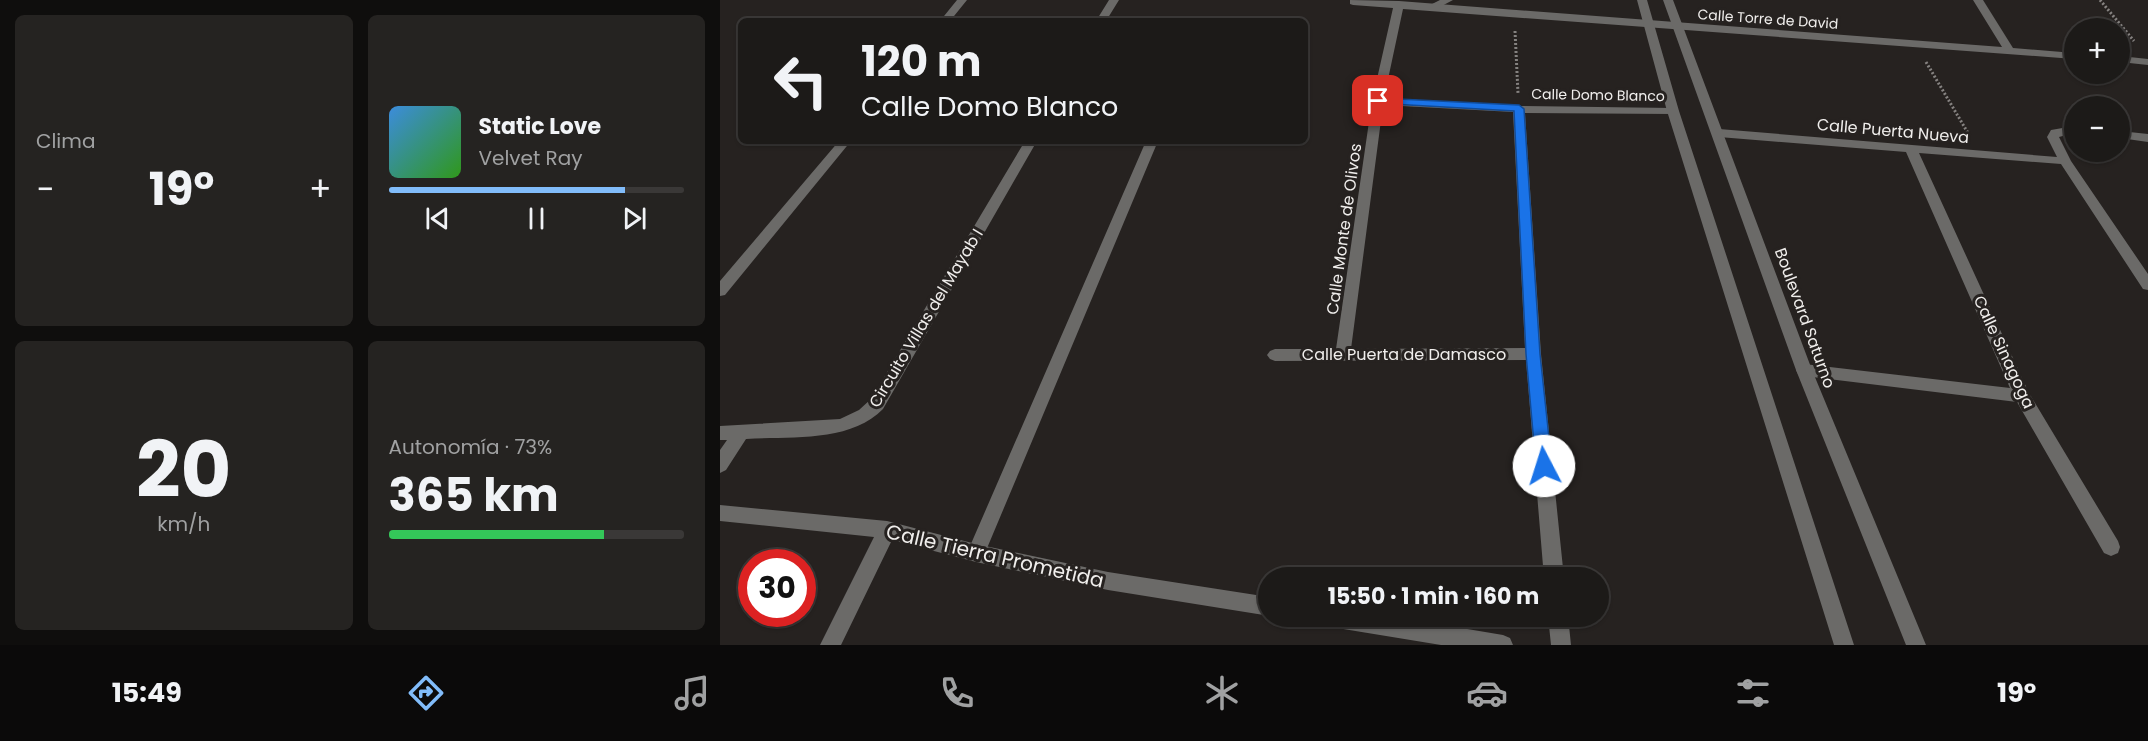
<!DOCTYPE html>
<html lang="es">
<meta charset="utf-8">
<style>
body{margin:0;font-family:Poppins,sans-serif;background:#252321;color:#f1f3f6;height:100vh;display:flex;flex-direction:column;font-size:22px;white-space:nowrap}
*{box-sizing:border-box;margin:0}
p{font-size:20px;color:#a0a1a2}
.icon{flex:none;width:33px;height:33px;fill:none;stroke:currentColor;stroke-width:2;stroke-linecap:round;stroke-linejoin:round}
.map{position:relative;flex:1;overflow:hidden}
.panel{display:flex;flex-direction:column;gap:15px;padding:15px;background:#0f0e0d;width:720px}
.panel>*{flex:none}
.hud{position:absolute;left:18px;top:18px;width:570px;height:126px;border-radius:9px;box-shadow:0 2px 4px #0004,0 0 0 2px #3a3837;background:#1c1a18;color:#f1f3f6;overflow:hidden}
.buttons{position:absolute;left:1344px;top:18px;display:grid;gap:12px}
.buttons a{display:grid;place-items:center;width:66px;height:66px;border-radius:50%;background:#1c1a18;box-shadow:0 2px 4px #0004,0 0 0 2px #3a3837;font-size:30px}
.speed{position:absolute;left:18px;top:549px;display:flex;gap:12px;font-size:30px;font-weight:700;text-align:center}
.speed>*{display:grid;place-content:center;width:78px;height:78px;border-radius:50%;background:#1c1a18;box-shadow:0 2px 4px #0004,0 0 0 2px #3a3837;line-height:1}
.speed .limit{border:9px solid #d22;background:#fff;color:#111}
.pin{position:absolute;display:grid;place-items:center;width:51px;height:51px;color:#fff;margin:-26px;border-radius:12px;box-shadow:0 3px 9px #0006}
.me{position:absolute;width:66px;margin:-33px;rotate:355deg;stroke-linejoin:round;filter:drop-shadow(0 0 4px #0008)}
.turn{display:flex;align-items:center;gap:21px;height:126px;padding:0 24px;font-size:27px}
.turn .icon{width:78px;height:78px;stroke-width:2.5}
.turn b{display:block;font-size:42px;line-height:51px}
.big{font-size:45px;font-weight:700;line-height:1.1}
.panel .card{flex:1;display:flex;flex-direction:column;justify-content:center;gap:9px;min-width:0;padding:0 21px;border-radius:9px;background:#252321}
.panel .dial{align-items:center;gap:0}
.dial b{font-size:78px;line-height:1}
.song{display:flex;align-items:center;gap:18px}
.cover{width:72px;height:72px;border-radius:9px;background:linear-gradient(135deg,hsl(210 70% 55%),hsl(110 70% 35%))}
.played{height:6px;border-radius:3px;background:linear-gradient(90deg,#81bcfa 80%,#3a3837 80%)}
.keys{display:flex;justify-content:space-around;direction:ltr}
.heat{display:flex;justify-content:space-between;align-items:center;font-size:33px;direction:ltr}
.charge{height:9px;border-radius:4px;background:linear-gradient(90deg,#34c759 73%,#3a3837 0)}
.panel .tiles{flex:1;display:grid;gap:15px;grid-template-columns:repeat(2,1fr)}
.trip{position:absolute;left:538px;top:567px;width:351px;height:60px;border-radius:30px;background:#1c1a18;box-shadow:0 2px 4px #0004,0 0 0 2px #3a3837;font-weight:700;line-height:60px;text-align:center}
.tab-bar{display:flex;height:96px;justify-content:space-around;align-items:center;background:#0b0a0a;color:#a0a1a2}
.tab-bar .icon{width:42px;height:42px}
.tab-bar .selected{color:#81bcfa}
.tab-bar b{font-size:27px;color:#f1f3f6}
main{display:flex;flex:1;min-height:0}
.map>svg:first-child{display:block}
.lines{fill:none;stroke-linecap:round;stroke-linejoin:round}
.path{stroke:#858280;stroke-width:3;stroke-dasharray:2 2;stroke-linecap:butt}
.service{fill:#6b6a68;fill-rule:evenodd}
.minor{fill:#6b6a68;fill-rule:evenodd}
.tertiary{fill:#6b6a68;fill-rule:evenodd}
.route{fill:#1a73e8;stroke:#114b97;stroke-width:1.5}
.labels{text-anchor:middle;dominant-baseline:central;stroke-width:6;stroke-linejoin:round;paint-order:stroke}
.far-street-label{font-size:14px;fill:#f0eeec;stroke:#262220}
.street-label{font-size:16px;fill:#f0eeec;stroke:#262220}
.near-street-label{font-size:20px;fill:#f0eeec;stroke:#262220}
</style>
<main>
<section class="panel">
<div class="tiles">
<div class="card"><p>Clima</p>
<div class="heat"><a>−</a><b class="big">19°</b><a>+</a></div>
</div>
<div class="card">
<div class="song"><i class="cover"></i><div><b>Static Love</b><p>Velvet Ray</p></div></div>
<div class="played"></div>
<div class="keys"><svg class="icon" aria-label="previous" viewBox="0 0 24 24"><path d="M18 5L8 12l10 7zM5 5v14"/></svg><svg class="icon" aria-label="pause" viewBox="0 0 24 24"><path d="M8 5v14M16 5v14"/></svg><svg class="icon" aria-label="next" viewBox="0 0 24 24"><path d="M6 5l10 7-10 7zM19 5v14"/></svg></div>
</div>
<div class="card dial"><b>20</b><p>km/h</p></div>
<div class="card"><p>Autonomía · 73%</p><b class="big">365 km</b><div class="charge"></div></div>
</div>
</section>
<div class="map">
<svg width="1428" height="645" viewBox="0 0 1428 645">
<rect width="100%" height="100%" fill="#262220"/>
<g class="lines">
<!-- path -->
<path class="path" d="M1380,0L1414,41
M795,31L798,93
M1206,62L1248,133"/>
<!-- service -->
<path class="service" d="M720,0H733L716,9H710V5Z
M426,141H438L265,553L263,559L256,562L249,559L247,553Z"/>
<!-- minor -->
<path class="minor" d="M237,0H247L230,21H220Z
M389,0H399L386,21H376Z
M630,0L679,1L1282,47L1253,0H1263L1293,48L1354,53V59L683,9L664,98L799,106L953,108L959,111L953,114L805,113L821,354L844,578H824L806,360L555,361L550,359L547,355L550,351L555,349H616L652,101L673,8L633,5L630,4ZM663,105L793,112L805,348L631,349Z
M1400,56L1428,59V65L1400,62Z
M1354,126V133L1339,137L1351,161L1428,274V290L1423,289L1341,164L1199,153L1309,393L1398,541L1400,547L1398,553L1391,556L1384,553L1297,402L1084,376L1078,374L1076,370L1078,366L1084,364L1290,388L1186,152L999,137L993,133L999,129L1337,157L1327,137L1331,130Z
M1400,131L1428,134V142L1400,138Z
M119,141H131L5,295L0,296V281Z
M305,141H317L163,409C130,443 70,436 26,439L6,470L0,473V450L7,440H0V426L120,419L139,410L151,399Z
M0,505L167,521L256,544L388,572L549,597L550,616L388,590L256,562L172,540L121,645H100L154,537L0,521Z
M595,616H670L783,635L790,638L793,645H721L605,626L598,623Z
M828,616H848L851,645H831Z"/>
<!-- tertiary -->
<path class="tertiary" d="M917,0H927L959,111L1134,645H1114L947,111Z
M943,0H953L1092,370L1206,645H1186L1076,370Z"/>
</g>
<!-- route -->
<path class="route" d="M658,98L799,105L804,109L820,354L832,466L829,471L824,473L818,471L816,466L806,354L794,111L654,103L653,101Z"/>
<g class="labels">
<!-- far-street labels -->
<g class="far-street-label">
<text transform="translate(1048 19) rotate(4)">Calle Torre de David</text>
<text transform="translate(878 95) rotate(1)">Calle Domo Blanco</text>
</g>
<!-- street labels -->
<g class="street-label">
<text transform="translate(1173 131) rotate(5)">Calle Puerta Nueva</text>
<text transform="translate(624 229) rotate(-82)">Calle Monte de Olivos</text>
<text transform="translate(206 318) rotate(-59)">Circuito Villas del Mayab I</text>
<text transform="translate(1085 318) rotate(70)">Boulevard Saturno</text>
<text transform="translate(1284 352) rotate(65)">Calle Sinagoga</text>
<text x="684" y="354">Calle Puerta de Damasco</text>
</g>
<!-- near-street labels -->
<g class="near-street-label">
<text transform="translate(275 556) rotate(13)">Calle Tierra Prometida</text>
</g>
</g>
</svg>
<div class="buttons">
<a>+</a>
<a>−</a>
</div>
<div class="speed"><div class="limit">30</div></div>
<div class="pin" style="left:658px;top:101px;background:#d93025"><svg class="icon" aria-label="arrive" viewBox="0 0 24 24"><path d="M6 21V4h12l-3 4 3 4H6"/></svg></div>
<svg class="me" style="left:824px;top:466px" viewBox="-20 -20 40 40"><circle r="19" fill="#fff"/><path d="M0-13L10 11 0 6-10 11z" fill="#1a73e8"/></svg>
<div class="trip">15:50 · 1 min · 160 m</div>
<div class="hud">
<div class="turn"><svg class="icon" aria-label="left" viewBox="0 0 24 24"><path d="M17 20v-9H6M10 6l-5 5 5 5"/></svg><div><b>120 m</b>Calle Domo Blanco</div></div>
</div>
</div>
</main>
<nav class="tab-bar">
<b>15:49</b>
<svg class="icon selected" aria-label="directions" viewBox="0 0 24 24"><path d="M12 3l9 9-9 9-9-9zM9 14v-3h6M13 9l2 2-2 2"/></svg>
<svg class="icon" aria-label="music" viewBox="0 0 24 24"><path d="M9 18V5l10-2v13"/><circle cx="6" cy="18" r="3"/><circle cx="16" cy="16" r="3"/></svg>
<svg class="icon" aria-label="phone" viewBox="0 0 24 24"><path d="M5 4h4l2 5-3 2q2 4 5 5l2-3 5 2v4C11 20 4 13 5 4z"/></svg>
<svg class="icon" aria-label="climate" viewBox="0 0 24 24"><path d="M12 3v18M4 7l16 10M4 17L20 7"/></svg>
<svg class="icon" aria-label="car" viewBox="0 0 24 24"><path d="M5 17H2v-5l4-1 3-4h7l3 4 3 1v5h-3M9 17h6M6 11h13"/><circle cx="7" cy="17" r="2"/><circle cx="17" cy="17" r="2"/></svg>
<svg class="icon" aria-label="filters" viewBox="0 0 24 24"><path d="M4 7h16M4 17h16"/><circle cx="9" cy="7" r="2"/><circle cx="15" cy="17" r="2"/></svg>
<b>19°</b>
</nav>
